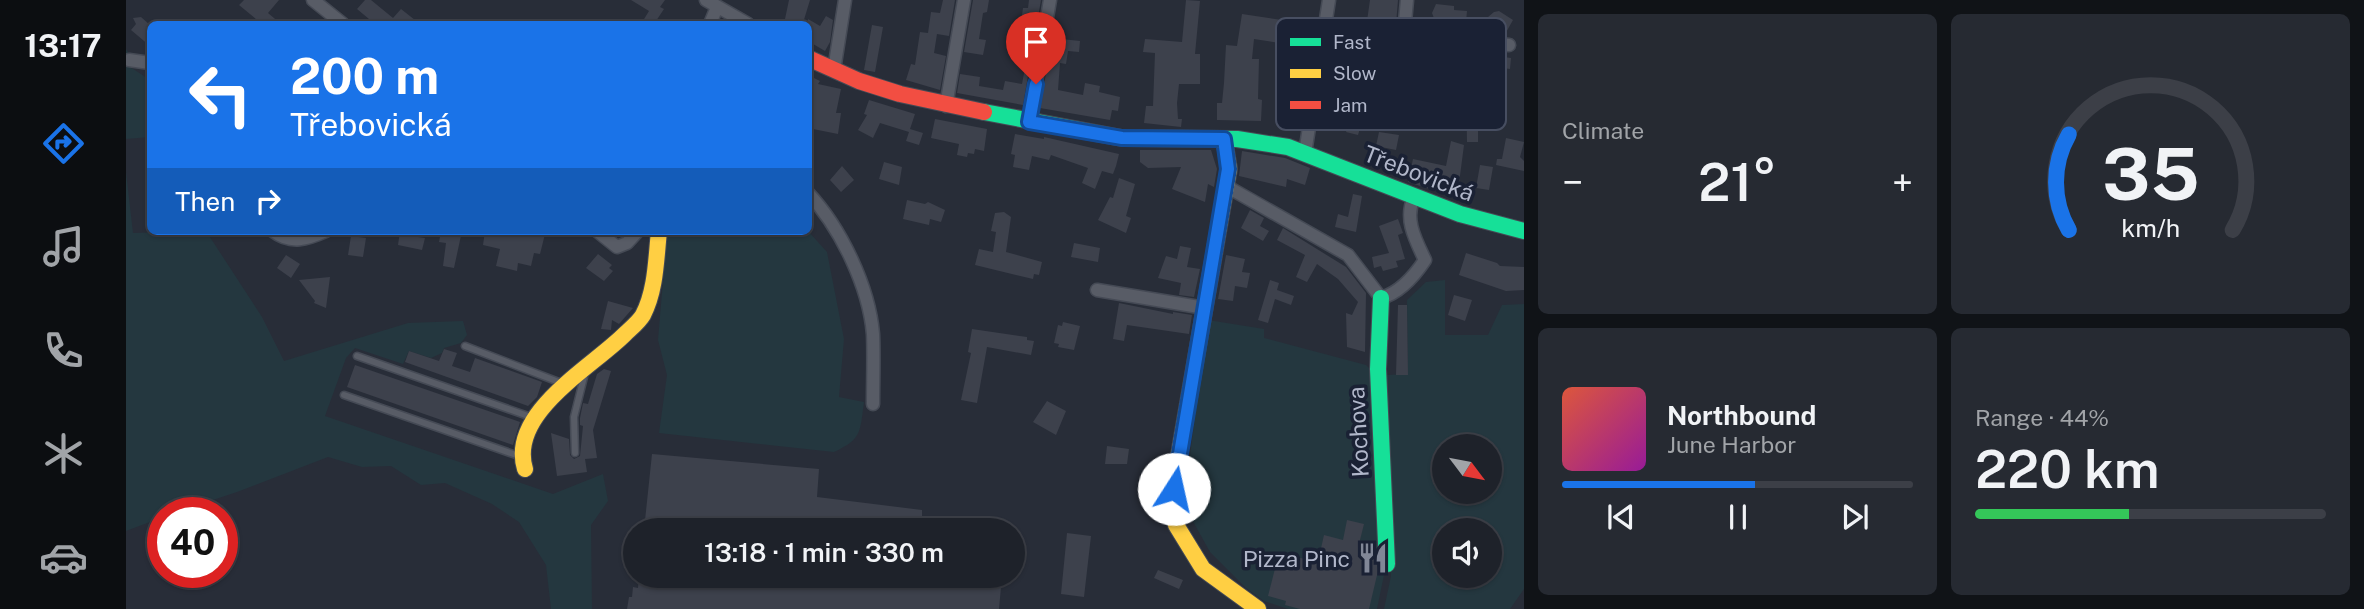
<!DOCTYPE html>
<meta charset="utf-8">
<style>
body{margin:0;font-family:"Public Sans",sans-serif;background:#262a32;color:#f1f3f6;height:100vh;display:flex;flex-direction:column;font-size:26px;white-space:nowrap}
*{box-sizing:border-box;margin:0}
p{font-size:23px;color:#a1a4a8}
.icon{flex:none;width:38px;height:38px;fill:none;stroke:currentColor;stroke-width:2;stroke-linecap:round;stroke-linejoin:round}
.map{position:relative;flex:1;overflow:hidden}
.panel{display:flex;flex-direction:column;gap:14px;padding:14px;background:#101317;width:840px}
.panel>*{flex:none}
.guide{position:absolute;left:21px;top:21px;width:665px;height:214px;border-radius:10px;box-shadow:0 2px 5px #0004,0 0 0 2px #3c3f47;background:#1a73e8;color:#fff;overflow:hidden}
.needle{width:46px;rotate:122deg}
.buttons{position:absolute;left:1306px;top:434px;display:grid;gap:14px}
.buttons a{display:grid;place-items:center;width:70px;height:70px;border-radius:50%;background:#1e222a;box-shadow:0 2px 5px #0004,0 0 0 2px #3c3f47;font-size:35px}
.speed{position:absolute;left:21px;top:497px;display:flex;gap:14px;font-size:35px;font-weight:700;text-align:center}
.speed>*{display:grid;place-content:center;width:91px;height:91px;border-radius:50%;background:#1e222a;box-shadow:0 2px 5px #0004,0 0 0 2px #3c3f47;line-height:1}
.speed .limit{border:10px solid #d22;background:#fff;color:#111}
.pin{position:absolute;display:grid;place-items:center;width:60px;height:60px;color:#fff;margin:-72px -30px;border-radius:50% 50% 50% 0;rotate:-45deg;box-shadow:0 0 7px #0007}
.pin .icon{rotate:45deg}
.me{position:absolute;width:77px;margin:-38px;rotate:10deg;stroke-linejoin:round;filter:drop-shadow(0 0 5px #0008)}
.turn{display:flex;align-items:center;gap:24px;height:147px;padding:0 28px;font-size:32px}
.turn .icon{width:91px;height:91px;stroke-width:2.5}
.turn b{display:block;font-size:49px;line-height:60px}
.then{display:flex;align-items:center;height:66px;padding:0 28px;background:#0003;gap:14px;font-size:26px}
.big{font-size:52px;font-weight:600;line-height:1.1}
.panel .widget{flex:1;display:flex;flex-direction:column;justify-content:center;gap:10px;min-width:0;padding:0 24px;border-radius:10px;background:#262a32}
.panel .dial{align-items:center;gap:0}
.dial svg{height:182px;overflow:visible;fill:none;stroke:#3c3f47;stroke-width:7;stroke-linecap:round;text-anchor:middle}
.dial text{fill:#f1f3f6;stroke:none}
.song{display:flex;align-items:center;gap:21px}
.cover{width:84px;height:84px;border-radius:10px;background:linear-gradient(135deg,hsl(10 70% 55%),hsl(300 70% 35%))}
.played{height:7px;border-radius:4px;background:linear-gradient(90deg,#1a73e8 55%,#3c3f47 55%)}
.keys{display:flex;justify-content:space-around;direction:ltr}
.heat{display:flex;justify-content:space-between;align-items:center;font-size:38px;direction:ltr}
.charge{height:10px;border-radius:5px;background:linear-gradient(90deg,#34c759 44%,#3c3f47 0)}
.panel .tiles{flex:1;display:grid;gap:14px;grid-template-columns:repeat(2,1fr)}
.trip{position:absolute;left:497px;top:518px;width:402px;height:70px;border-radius:35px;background:#1e222a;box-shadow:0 2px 5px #0004,0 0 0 2px #3c3f47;font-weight:600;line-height:70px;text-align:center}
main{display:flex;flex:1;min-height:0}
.menu{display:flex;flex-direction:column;width:126px;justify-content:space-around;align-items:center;background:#0c0e11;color:#a1a4a8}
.menu .icon{width:49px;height:49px}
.menu .on{color:#1a73e8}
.menu b{font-size:32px;color:#f1f3f6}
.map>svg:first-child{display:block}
.green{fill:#24373f;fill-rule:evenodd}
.building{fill:#3d414c}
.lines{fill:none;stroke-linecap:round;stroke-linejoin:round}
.lane-casing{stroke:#454a55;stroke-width:9}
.street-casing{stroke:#454a55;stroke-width:15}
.fast-casing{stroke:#454a55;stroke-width:18}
.slow-casing{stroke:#454a55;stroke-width:18}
.jam-casing{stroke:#454a55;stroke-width:18}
.lane{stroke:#585c66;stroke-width:6}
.street{stroke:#585c66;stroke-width:12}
.fast{stroke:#16e098;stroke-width:16}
.slow{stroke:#ffcf43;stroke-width:16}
.jam{stroke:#f24e42;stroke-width:16}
.route-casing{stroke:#114b97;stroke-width:18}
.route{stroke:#1a73e8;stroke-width:12}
.labels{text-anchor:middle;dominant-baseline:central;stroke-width:7;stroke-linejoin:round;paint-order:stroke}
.street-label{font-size:23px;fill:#b1b7ca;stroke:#1a2134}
.poi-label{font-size:23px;fill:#b1b7ca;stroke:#1a2134;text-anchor:end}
.key{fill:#1a2134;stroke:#474e61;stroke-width:2}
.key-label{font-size:19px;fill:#b1b7ca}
</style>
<main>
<nav class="menu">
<b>13:17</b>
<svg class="icon on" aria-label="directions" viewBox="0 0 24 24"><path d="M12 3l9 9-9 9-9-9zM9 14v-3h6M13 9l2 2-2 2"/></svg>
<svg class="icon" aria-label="music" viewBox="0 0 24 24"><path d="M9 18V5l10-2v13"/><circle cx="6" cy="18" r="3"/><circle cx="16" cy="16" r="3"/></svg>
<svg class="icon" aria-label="phone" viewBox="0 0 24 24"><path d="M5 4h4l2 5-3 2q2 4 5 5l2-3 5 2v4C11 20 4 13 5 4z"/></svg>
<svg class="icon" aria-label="climate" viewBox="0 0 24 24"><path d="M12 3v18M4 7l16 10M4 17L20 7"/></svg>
<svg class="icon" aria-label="car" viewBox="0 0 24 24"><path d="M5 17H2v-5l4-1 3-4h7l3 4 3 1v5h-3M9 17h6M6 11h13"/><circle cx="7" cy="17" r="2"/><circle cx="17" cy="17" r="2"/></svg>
</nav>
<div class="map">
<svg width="1398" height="609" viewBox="0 0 1398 609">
<rect width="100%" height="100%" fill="#282d38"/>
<!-- green -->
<path class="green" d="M0,49L4,55V67L24,80V137L0,139Z
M0,172L7,233L80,231L136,317L158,361L282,323L337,321L341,335L335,343L318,348L316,353L305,358L283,351L277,364L229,348L220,358L199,416L427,494L477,474L482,501L465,525L466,609H425L420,565L393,522L366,504L319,483L295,485L265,466L236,467L202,457L111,492L48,513H37V517L0,531Z
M581,231H682L701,252L718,339L713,397L738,402C734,432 736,439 708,452L533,433L541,375L532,340L541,233L580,235Z
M1319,280V335H1362L1376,305L1398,304V589L1384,609H1258L1265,576L1261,375L1282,374L1281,300L1300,282ZM1318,446H1363V492H1318ZM1318,530H1363V576H1318Z
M1082,320L1138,329V338L1240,365L1248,373L1259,570L1251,609H1162L1138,601L1120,588L1084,552L1064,516L1060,485Z"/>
<!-- building -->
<path class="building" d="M118,0H153L142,13L155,24H136L113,5Z
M239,0H245L267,18L275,9L294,24H249L231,9Z
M505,0H539L534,7L538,9L528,24H515L523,11Z
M663,0H684L677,23L659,19Z
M817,0H829L823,36L811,34L808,53L820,56L814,90L780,80L785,64L789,65L794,32L802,33L805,12L814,13Z
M847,0H863L861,12L857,13L853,39L860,40L857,55L838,52Z
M903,0H915L897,105L831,93L834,74L854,77L853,86L877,90L879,81L896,84L901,57L890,55L897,8H902Z
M1060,0L1074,1L1069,54H1074V84H1053L1051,103L1052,119H1056L1055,127L1018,123L1020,106H1027L1029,53L1017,52L1019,39L1056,42Z
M1244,0H1272L1270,24L1241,21Z
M1310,4L1328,6V10L1341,11L1340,22L1327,21L1320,27L1315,26L1309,21L1306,13Z
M1373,11L1387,20L1378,36L1360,34L1357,25L1362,17L1368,12Z
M1116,14L1176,23L1172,46L1128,39L1126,59H1133L1132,99L1136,100L1135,121L1091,120V103H1096L1098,83L1100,45L1111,46Z
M700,16L707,20L704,42L699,51L682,41V19L694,26Z
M15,17L24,25V46L5,30L10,24L7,18Z
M746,25L757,27L749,72L738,70Z
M926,38L954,41L953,52L942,51L940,64L934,63L932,90L957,95L959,83L974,86L973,92L994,97L992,111L986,110L984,120L914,108Z
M1305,50L1323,52V56L1353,59V51L1372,53L1371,56L1385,58L1384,69L1370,67L1369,71L1322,66L1321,97H1309V68H1303L1301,58Z
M682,75L694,81L692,84L715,89L710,113H715L712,134L682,128Z
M1340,91H1352V142H1341Z
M1218,95L1242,102L1232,135L1220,132L1223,123L1216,121L1218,117L1214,116Z
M743,100L789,114L784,129L797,133L793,145L780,141L783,132L754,123L747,138L732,130L741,115L738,114Z
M809,119L861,129L858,151L849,149L848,154L842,153L841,157L831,155L833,144L805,138Z
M1253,132L1273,135L1270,150L1250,146Z
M889,134L918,139V137L993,154L990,166L987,174L976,171L969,189L956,183L962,168L925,155L923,160L906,156L903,170L887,167L889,155L885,154Z
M1380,138L1398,142L1394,157L1398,161V171L1370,165L1371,159H1376Z
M1325,141L1338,145L1332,191L1311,188L1310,191L1282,182L1287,159L1320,166Z
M1014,150H1085L1091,169L1088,187L1082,184L1079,202L1046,189L1055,167L1022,168L1014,162Z
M1116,151L1159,158L1184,168L1179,185L1161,179L1160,187L1113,176Z
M758,162L776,167L773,185L753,179Z
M1354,165L1367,167L1363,190L1350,188Z
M716,166L728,180L715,192L704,180Z
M993,178L1009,184L1000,216L1005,218L1000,233L972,220L984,197L987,198Z
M1227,194L1236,196L1230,232L1209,227L1212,214L1222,217Z
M781,200L799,204L802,202L819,210L815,222L804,219L803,225L777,219Z
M1124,210L1138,218L1134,226L1143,231L1137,241L1115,228Z
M878,212L885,217L880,252L916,262L913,275L908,274L907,279L849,265L853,249L867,252L870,232L865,231L869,213Z
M1272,219L1277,233L1272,235L1279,259L1270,261L1272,267L1257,271L1255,266L1248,268L1246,257L1263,253L1253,226Z
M1157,228L1220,267L1240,293L1239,352L1221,347L1220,313L1226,315L1232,302L1212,279L1191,264L1181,282L1170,277L1179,255L1151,240Z
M274,231H293L292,237L299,238L296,250L272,245Z
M315,231H336L328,268L317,266L320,243L313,242Z
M359,231L395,235L396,231L419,234L414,254L408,253L405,266L392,263L391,271L370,266L374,249L357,245Z
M225,236L240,238L237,257L222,255Z
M948,243L974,248L972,262L945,257Z
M1054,246L1065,248L1061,267L1074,269L1068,297L1053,295L1055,283L1032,278L1040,256L1051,259Z
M1340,253L1371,263L1374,266L1398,267V290L1380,291L1333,275Z
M472,254L486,265L483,268L487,271L478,281L460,268Z
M160,255L174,264L165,278L151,268Z
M1100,255L1119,259L1116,272L1124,273L1121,288L1109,286L1107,301L1092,299Z
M204,277L200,308L188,303L189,301L173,280Z
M1144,280L1153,283L1151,290L1168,296L1165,305L1149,299L1142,323L1132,320Z
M1328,295L1346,300L1339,321L1322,315Z
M482,301L507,308L493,324L486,320L485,330L475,329Z
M993,303L1047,314V312L1066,315L1063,334L1001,325L998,341L987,339Z
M1272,305H1281L1282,375H1270Z
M937,322L954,326L948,350L932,347L933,344L928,343L932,325L936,326Z
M846,329L901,337V340L908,341L905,355L861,347L851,403L835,400L845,353L842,352Z
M318,349L331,353L326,366L344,372L349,358L416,382L411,397L402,406L279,362L283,351L313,361Z
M229,365L394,422L387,445L221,387Z
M478,369L485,371L467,430L471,458L459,459L461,472L431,476L425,433L443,439L444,455L448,459L454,456L457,426L454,425V418L457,403L462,404L471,374Z
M921,401L940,411L930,435L907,422Z
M981,446L1003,449L1001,464H979Z
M526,454L693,469L691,497L796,510V516L869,524V530H518Z
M1020,475L1038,477L1036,499L1016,496Z
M1221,520L1238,524L1232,548L1249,553L1252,571L1243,609H1174L1159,605L1160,601L1142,596L1153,553L1192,562L1198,535L1217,540Z
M941,533L965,536L958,597L935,594Z
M1032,570L1057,580L1053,589L1028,578Z
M513,576H876L873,609H501L503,597H506L507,587L512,588Z"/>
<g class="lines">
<!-- lane casing -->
<g class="lane-casing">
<path id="lane" d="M339,346L438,384
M231,356L405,417
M218,395L393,456
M449,453L448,417L458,377"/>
</g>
<!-- street casing -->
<g class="street-casing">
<path id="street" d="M187,0L217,24
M580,0L622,24
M584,24L591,7
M1199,25L1383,45
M1278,33L1281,0
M3,60L24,63
M708,70L719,0
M820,106L838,0
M903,122L924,0
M1179,153L1203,0
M1100,186L1222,255L1255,298C1273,293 1289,275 1299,260C1289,239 1278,219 1288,197
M682,193C715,228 743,287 747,334C748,357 747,381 747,404
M147,231C165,245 182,239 200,231
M471,231L491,247L501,243L512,231
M971,290L1079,308"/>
</g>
<!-- fast casing -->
<g class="fast-casing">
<path id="fast" d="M858,112L996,138L1111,139L1162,147L1334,214L1398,231
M1255,298L1252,369L1261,564"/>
</g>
<!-- slow casing -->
<g class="slow-casing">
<path id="slow" d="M1098,139L1103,169L1047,489L1050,525L1077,569L1132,609
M399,469C382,413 465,368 499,334C504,329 513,322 517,315C530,290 530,259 533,231"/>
</g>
<!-- jam casing -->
<g class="jam-casing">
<path id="jam" d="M682,58L733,81L774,94L858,112"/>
</g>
<!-- lane -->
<use href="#lane" class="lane"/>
<!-- street -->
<use href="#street" class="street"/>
<!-- fast -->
<use href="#fast" class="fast"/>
<!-- slow -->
<use href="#slow" class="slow"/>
<!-- jam -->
<use href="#jam" class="jam"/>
</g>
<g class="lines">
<!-- route casing -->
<g class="route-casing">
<path id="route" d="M910,84L903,122L996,138L1098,139L1102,169L1048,489"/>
</g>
<!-- route -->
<use href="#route" class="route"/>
</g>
<!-- icons -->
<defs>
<g id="restaurant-bare" transform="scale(2.415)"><path d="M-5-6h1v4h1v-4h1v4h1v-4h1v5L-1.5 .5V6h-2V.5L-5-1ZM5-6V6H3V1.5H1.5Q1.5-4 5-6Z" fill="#818797" stroke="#1a2134" stroke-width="2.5" paint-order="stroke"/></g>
</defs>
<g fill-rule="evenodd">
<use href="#restaurant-bare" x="1247" y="558"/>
</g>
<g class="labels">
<!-- street labels -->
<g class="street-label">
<text transform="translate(1293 173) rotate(21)">Třebovická</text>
<text transform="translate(1232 432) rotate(-93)">Kochova</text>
</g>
<!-- poi labels -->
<g class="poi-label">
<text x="1224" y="558">Pizza Pinc</text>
</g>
</g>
<!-- legend -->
<rect x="1150" y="18" width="230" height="112" rx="10" class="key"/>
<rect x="1164" y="38" width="31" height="8" fill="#16e098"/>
<rect x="1164" y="69" width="31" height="9" fill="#ffcf43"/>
<rect x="1164" y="101" width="31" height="8" fill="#f24e42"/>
<g class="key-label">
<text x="1207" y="49">Fast</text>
<text x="1207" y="80">Slow</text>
<text x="1207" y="112">Jam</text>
</g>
</svg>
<div class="buttons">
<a><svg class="needle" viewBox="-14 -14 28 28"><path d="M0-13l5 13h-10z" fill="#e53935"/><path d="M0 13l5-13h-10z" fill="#a1a4a8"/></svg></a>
<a><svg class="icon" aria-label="sound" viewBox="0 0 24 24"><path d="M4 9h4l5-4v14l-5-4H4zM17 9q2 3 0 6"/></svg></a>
</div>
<div class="speed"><div class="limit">40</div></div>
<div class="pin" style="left:910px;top:84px;background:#d93025"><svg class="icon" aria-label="arrive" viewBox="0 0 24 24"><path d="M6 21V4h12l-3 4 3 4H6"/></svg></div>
<svg class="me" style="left:1048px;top:489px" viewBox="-20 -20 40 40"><circle r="19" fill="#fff"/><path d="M0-13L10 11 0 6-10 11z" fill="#1a73e8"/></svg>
<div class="trip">13:18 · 1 min · 330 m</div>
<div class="guide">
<div class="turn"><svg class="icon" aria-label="left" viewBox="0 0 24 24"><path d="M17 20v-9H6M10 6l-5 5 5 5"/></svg><div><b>200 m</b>Třebovická</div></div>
<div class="then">Then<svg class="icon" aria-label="right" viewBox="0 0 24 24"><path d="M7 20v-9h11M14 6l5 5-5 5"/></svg></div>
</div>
</div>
<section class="panel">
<div class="tiles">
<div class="widget"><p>Climate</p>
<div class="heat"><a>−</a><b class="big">21°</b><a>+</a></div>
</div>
<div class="widget dial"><svg viewBox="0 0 100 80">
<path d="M14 69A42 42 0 1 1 86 69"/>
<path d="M14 69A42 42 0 0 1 14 27" stroke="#1a73e8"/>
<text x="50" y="56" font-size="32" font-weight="700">35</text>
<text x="50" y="72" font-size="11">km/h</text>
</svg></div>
<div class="widget">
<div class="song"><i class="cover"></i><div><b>Northbound</b><p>June Harbor</p></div></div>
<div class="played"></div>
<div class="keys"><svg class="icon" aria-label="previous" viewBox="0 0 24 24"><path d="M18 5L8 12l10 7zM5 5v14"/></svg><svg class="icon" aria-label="pause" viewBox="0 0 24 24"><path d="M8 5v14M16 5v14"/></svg><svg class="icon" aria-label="next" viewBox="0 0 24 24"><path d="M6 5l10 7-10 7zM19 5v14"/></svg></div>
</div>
<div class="widget"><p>Range · 44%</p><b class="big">220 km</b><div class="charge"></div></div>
</div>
</section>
</main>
